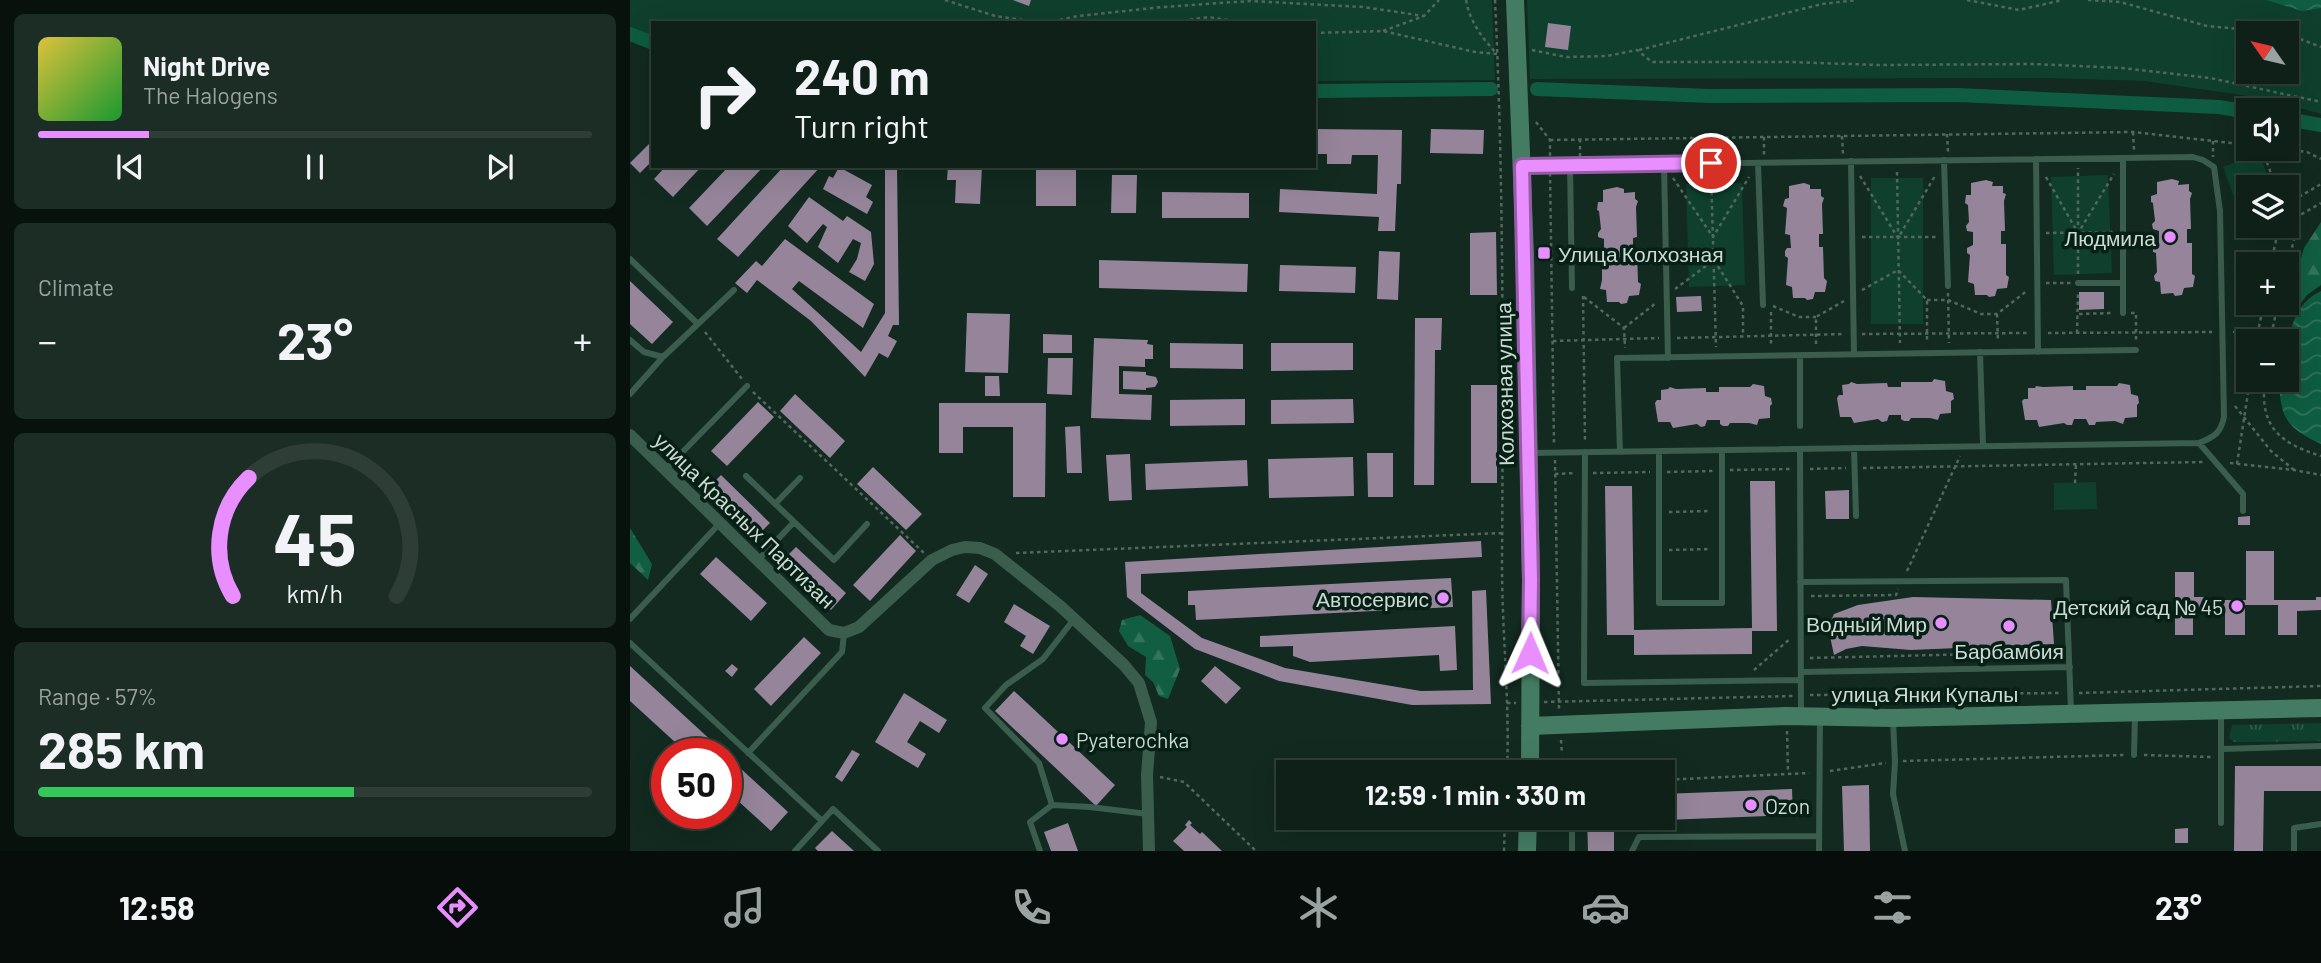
<!DOCTYPE html>
<meta charset="utf-8">
<style>
body{margin:0;font-family:Barlow,sans-serif;background:#1c2d25;color:#f1f3f6;height:100vh;display:flex;flex-direction:column;font-size:26px;white-space:nowrap}
*{box-sizing:border-box;margin:0}
p{font-size:23px;color:#9ba3a2}
.icon{flex:none;width:38px;height:38px;fill:none;stroke:currentColor;stroke-width:2;stroke-linecap:round;stroke-linejoin:round}
.map{position:relative;flex:1;overflow:hidden}
.panel{display:flex;flex-direction:column;gap:14px;padding:14px;background:#08120d;width:630px}
.panel>*{flex:none}
.guide{position:absolute;left:21px;top:21px;width:665px;height:147px;border-radius:0px;box-shadow:0 7px 28px #0002,0 0 0 2px #2e3e37;background:#0e2018;color:#f1f3f6;overflow:hidden}
.needle{width:46px;rotate:304deg}
.fabs{position:absolute;left:1606px;top:21px;display:grid;gap:14px}
.fabs a{display:grid;place-items:center;width:63px;height:63px;border-radius:0px;background:#0e2018;box-shadow:0 7px 28px #0002,0 0 0 2px #2e3e37;font-size:35px}
.speed{position:absolute;left:21px;top:738px;display:flex;gap:14px;font-size:35px;font-weight:700;text-align:center}
.speed>*{display:grid;place-content:center;width:91px;height:91px;border-radius:50%;background:#0e2018;box-shadow:0 7px 28px #0002,0 0 0 2px #2e3e37;line-height:1}
.speed .limit{border:10px solid #d22;background:#fff;color:#111}
.pin{position:absolute;display:grid;place-items:center;width:60px;height:60px;color:#fff;margin:-30px;border:4px solid #fff;border-radius:50%;box-shadow:0 2px 7px #0007}
.me{position:absolute;width:77px;margin:-38px;rotate:1deg;stroke-linejoin:round;filter:drop-shadow(0 0 5px #0008)}
.turn{display:flex;align-items:center;gap:24px;height:147px;padding:0 28px;font-size:32px}
.turn .icon{width:91px;height:91px;stroke-width:2.5}
.turn b{display:block;font-size:49px;line-height:60px}
.big{font-size:52px;font-weight:700;line-height:1.1}
.panel .tile{flex:1;display:flex;flex-direction:column;justify-content:center;gap:10px;min-width:0;padding:0 24px;border-radius:10px;background:#1c2d25}
.panel .dial{align-items:center;gap:0}
.dial svg{height:182px;overflow:visible;fill:none;stroke:#2e3e37;stroke-width:7;stroke-linecap:round;text-anchor:middle}
.dial text{fill:#f1f3f6;stroke:none}
.song{display:flex;align-items:center;gap:21px}
.cover{width:84px;height:84px;border-radius:10px;background:linear-gradient(135deg,hsl(50 70% 55%),hsl(130 70% 35%))}
.played{height:7px;border-radius:4px;background:linear-gradient(90deg,#e88eff 20%,#2e3e37 20%)}
.keys{display:flex;justify-content:space-around;direction:ltr}
.heat{display:flex;justify-content:space-between;align-items:center;font-size:38px;direction:ltr}
.charge{height:10px;border-radius:5px;background:linear-gradient(90deg,#34c759 57%,#2e3e37 0)}
.trip{position:absolute;left:646px;top:760px;width:399px;height:70px;border-radius:0px;background:#0e2018;box-shadow:0 7px 28px #0002,0 0 0 2px #2e3e37;font-weight:700;line-height:70px;text-align:center}
.dock{display:flex;height:112px;justify-content:space-around;align-items:center;background:#060d0a;color:#9ba3a2}
.dock .icon{width:49px;height:49px}
.dock .selected{color:#e88eff}
.dock b{font-size:32px;color:#f1f3f6}
main{display:flex;flex:1;min-height:0}
.map>svg:first-child{display:block}
.grass{fill:url(#grass-tufts)}
.forest{fill:url(#forest-firs)}
.park{fill:#0e402d;fill-rule:evenodd}
.water{fill:url(#water-waves)}
.lines{fill:none;stroke-linecap:round;stroke-linejoin:round}
.canal{stroke:#0e5c41;stroke-width:14}
.building{fill:#96859a}
.path{stroke:#52675e;stroke-width:2.5;stroke-dasharray:3.5 3.5;stroke-linecap:butt}
.lane{stroke:#3b5d4d;stroke-width:6}
.street{stroke:#3b5d4d;stroke-width:12}
.secondary{stroke:#447c63;stroke-width:18}
.route-casing{stroke:#975ca6;stroke-width:18}
.route{stroke:#e88eff;stroke-width:12}
.poi-dot{fill:#e88eff;stroke:#072016;stroke-width:2.5}
.labels{text-anchor:middle;dominant-baseline:central;stroke-width:7;stroke-linejoin:round;paint-order:stroke}
.poi-label{font-size:21px;fill:#ccdad3;stroke:#072016;text-anchor:end}
.street-label{font-size:21px;fill:#ccdad3;stroke:#072016}
</style>
<main>
<section class="panel">
<div class="tile">
<div class="song"><i class="cover"></i><div><b>Night Drive</b><p>The Halogens</p></div></div>
<div class="played"></div>
<div class="keys"><svg class="icon" aria-label="previous" viewBox="0 0 24 24"><path d="M18 5L8 12l10 7zM5 5v14"/></svg><svg class="icon" aria-label="pause" viewBox="0 0 24 24"><path d="M8 5v14M16 5v14"/></svg><svg class="icon" aria-label="next" viewBox="0 0 24 24"><path d="M6 5l10 7-10 7zM19 5v14"/></svg></div>
</div>
<div class="tile"><p>Climate</p>
<div class="heat"><a>−</a><b class="big">23°</b><a>+</a></div>
</div>
<div class="tile dial"><svg viewBox="0 0 100 80">
<path d="M14 69A42 42 0 1 1 86 69"/>
<path d="M14 69A42 42 0 0 1 21 17" stroke="#e88eff"/>
<text x="50" y="56" font-size="32" font-weight="700">45</text>
<text x="50" y="72" font-size="11">km/h</text>
</svg></div>
<div class="tile"><p>Range · 57%</p><b class="big">285 km</b><div class="charge"></div></div>
</section>
<div class="map">
<svg width="1691" height="851" viewBox="0 0 1691 851">
<defs>
<pattern id="grass-tufts" width="24" height="20" patternUnits="userSpaceOnUse" patternTransform="scale(1.75)"><rect width="24" height="20" fill="#0e402d"/><path d="M3 7l-1-3M5 7V3M7 7l1-3M15 17l-1-3M17 17v-4M19 17l1-3" fill="none" stroke="#305b4b"/></pattern>
<pattern id="forest-firs" width="22" height="20" patternUnits="userSpaceOnUse" patternTransform="scale(1.75)"><rect width="22" height="20" fill="#115e43"/><path d="M5 1l3.5 6h-7zM16 11l3.5 6h-7z" fill="#32745d"/></pattern>
<pattern id="water-waves" width="16" height="10" patternUnits="userSpaceOnUse" patternTransform="scale(1.75)"><rect width="16" height="10" fill="#0e5c41"/><path d="M0 5q4-4 8 0t8 0" fill="none" stroke="#30735c"/></pattern>
</defs>
<rect width="100%" height="100%" fill="#122a20"/>
<!-- grass -->
<path class="grass" d="M1691,723V741L1604,742L1599,738L1602,725Z"/>
<!-- forest -->
<path class="forest" d="M1691,222V285L1677,295L1668,307H1660L1659,300L1674,248Z
M0,528L22,564L18,580L0,563Z
M510,615L540,636L550,669L538,699L529,696L523,682L515,675L516,657L498,646L489,631L492,620Z"/>
<!-- park -->
<path class="park" d="M0,0H862L865,80L684,81V23H23V36L0,27Z
M897,0H1691V114L1639,99L1514,81L1417,78L900,79ZM1619,33H1657V72H1619Z
M1629,153L1642,187H1619V220L1613,222L1593,167Z
M1478,175L1482,273L1424,275L1421,177Z
M1241,178H1293V324H1241Z
M1112,183L1115,285L1059,287L1056,184Z
M1466,482L1467,509L1424,510V483Z"/>
<!-- water -->
<path class="water" d="M1636,0H1691V8L1672,11Z
M1691,291V444C1657,428 1651,419 1649,383L1650,380H1657C1657,347 1657,307 1691,291Z"/>
<g class="lines">
<!-- canal -->
<path class="canal" d="M0,34L23,43
M907,89L1079,96L1327,95L1589,107L1619,112
M684,91L861,89
M1657,119L1691,125"/>
</g>
<!-- building -->
<path class="building" d="M383,0H401L399,6Z
M918,23L941,26L938,50L915,47Z
M684,129L772,130L771,184H767L765,231H748L749,217L649,212L650,189L747,194L748,155H722L721,164H697V154H684Z
M801,129L854,130L853,154L800,153Z
M23,140V160L10,173L0,163Z
M36,166H72L43,197L24,179Z
M99,166H134L77,226L59,208Z
M154,166H191L108,257L87,239Z
M255,166H267L269,325H263L258,336L267,341L258,358L249,353L235,377L181,321L127,280L117,293L105,283L126,261L132,266L155,239L244,304L233,328L169,281L162,289L231,352L255,313Z
M318,166H352L350,204L325,203L326,180H317Z
M406,166H446V206H406Z
M209,167L242,185L236,197L243,202L237,214L193,189L199,176L203,178Z
M482,175H507L506,213H481Z
M1542,179L1549,181L1548,185L1559,184V191L1562,193L1560,199L1561,229H1557V243H1562V274L1565,276L1563,287L1554,288L1552,295L1545,296L1543,293L1531,294L1530,282L1525,281L1524,276L1527,272L1526,253L1523,252V246L1525,243H1529V231L1523,229L1522,224L1525,221L1523,203L1521,202V196L1527,194V182Z
M1356,180L1363,182L1362,186H1373V193L1376,194L1374,201L1375,231H1371V244H1376V275L1379,277L1377,288L1367,289L1365,296L1359,297L1357,295H1345L1344,284L1338,282L1340,255L1337,253V248L1343,245V232L1337,231L1336,226L1339,222L1338,205L1335,203L1336,195H1341V183Z
M1174,183L1180,185V189H1191V196L1194,198L1192,204L1193,234H1189V247H1193L1194,278L1197,281L1195,292H1185L1183,299L1177,300L1175,298H1163L1162,287L1156,285L1158,258L1155,256V251L1157,248H1161L1160,235L1155,234L1157,208L1153,206L1155,199L1159,198V186Z
M987,187L994,189V193L1005,192V199L1008,201L1006,207L1007,237L1003,238V251H1007L1008,282L1011,284L1009,295L999,296L997,303L991,304L989,302H977L976,290L970,289L972,280V261L969,260V254L970,252L974,251V239L968,237V233L971,229L969,211L967,210L968,202H973V190Z
M532,192L619,193V218H532Z
M179,197L213,221L217,216L241,232L244,264L235,281L219,272L227,259L231,243L223,239L208,263L188,247L197,227L193,224L177,243L158,226Z
M866,232L867,295H840V233Z
M749,251L770,252L768,300L747,299Z
M469,260L618,264L617,292L469,288Z
M650,265L726,267L725,293L649,291Z
M0,281L43,322L22,344L0,324Z
M1449,292H1474V309L1449,310Z
M1071,296L1072,311L1047,312L1046,297Z
M337,313L380,314L378,373L335,372Z
M785,318H812L811,350H805L804,485H784Z
M413,334L442,335V353H413Z
M464,338L518,340L517,344L523,345V359H515V367L489,366V394L522,395L521,420L461,418Z
M540,343L613,344V369L540,368Z
M641,343H723V370L641,371Z
M418,358H443L442,395L417,394Z
M493,371L516,372V375L526,377L528,382L525,387L516,388V390L493,389Z
M355,376H369L370,396H355Z
M1304,379L1315,381L1316,391L1323,393L1324,399L1321,401V413L1310,414L1308,420L1300,418H1281L1279,421H1274L1271,419V415H1259L1257,421L1252,422L1248,419L1224,423L1221,417H1210L1207,398L1209,395H1213L1212,385L1219,384L1221,382L1227,384L1257,383L1258,387H1271V382H1302Z
M1489,383L1500,385L1501,394L1508,396L1509,403L1507,405V417L1495,418L1493,424L1485,421L1466,422L1465,425H1459L1456,419H1444L1442,425H1437L1434,423L1409,427L1407,420H1395L1392,401L1394,399H1398V388H1405L1406,386L1413,387L1443,386V390H1456V386H1487Z
M1123,384L1134,386L1135,396L1141,398L1142,404L1140,406V418L1129,419L1127,425L1119,423H1100L1098,426H1093L1090,424V420H1077L1075,426L1071,427L1067,424L1043,428L1040,422H1028L1025,403L1027,400H1031V390L1038,389L1040,387L1046,389L1076,388V392H1089V387H1120Z
M841,385H867V483H841Z
M165,394L215,441L200,458L150,411Z
M615,399V425L540,426V400Z
M723,399L724,423L641,424V400Z
M128,402L144,417L97,466L81,451Z
M309,403H416L415,497H383V427H333V453H309Z
M450,426L452,473H437L435,427Z
M737,453H763V497H738Z
M500,454L502,500L479,501L476,455Z
M723,457L724,496L639,498L638,459Z
M617,460L618,486L516,490L515,464Z
M243,467L292,514L276,530L227,484Z
M91,475L140,523L124,539L75,491Z
M1120,481H1145L1147,631H1122V654L1004,655V635H977L975,486H1002L1004,630L1122,628Z
M1219,490V519H1196L1195,491Z
M1620,516V525H1608V517Z
M270,535L286,551L240,601L223,585Z
M851,541L852,557L511,574V593L572,638L655,668L791,691L843,690L842,591L856,590L861,704L782,705L649,681L565,649L497,597L495,562Z
M166,547L216,593L201,610L150,563Z
M1616,551H1644V600H1686V597H1691V610L1667,611V635H1648V605H1615V635H1595V610H1563V635H1545V572H1564V597H1577V600H1616Z
M86,557L137,603L121,621L70,574Z
M345,565L358,574L339,603L326,595Z
M821,578L823,607L566,620L565,605H558V591Z
M1283,597L1421,600L1424,644L1281,650L1232,646L1216,649L1204,655L1198,627L1204,614L1228,605Z
M384,604L420,626L403,654L390,646L396,636L374,622Z
M825,626L827,670L810,671L809,655L680,662L663,656V646L630,647V636Z
M174,637L191,653L141,706L124,689Z
M102,664L108,669L102,677L95,671Z
M0,666L96,754H58L0,701Z
M585,666L611,688L596,704L571,681Z
M384,691L485,785L466,806L365,711Z
M274,693L317,720L309,733L290,721L277,742L296,754L288,768L245,742Z
M222,750L230,754L212,782L205,777Z
M96,755L158,812L141,831L96,790Z
M1605,766H1691V791H1634L1633,851H1604Z
M1239,785L1240,851H1214L1212,786Z
M1162,789L1163,815L984,822V851H958L957,817H1032V794Z
M559,820L562,823L560,825L570,834L572,832L592,851H554L543,841L557,827L555,825Z
M438,823L448,851H421L414,832Z
M1558,828V843H1545V829Z
M202,831L224,851H188L185,848Z"/>
<g class="lines">
<!-- path -->
<path class="path" d="M315,0L365,16L413,23
M836,0C840,22 852,38 867,54
M865,0C874,189 873,377 872,566C872,634 880,703 877,772
M1337,0L1389,10L1433,0
M1458,0L1490,2L1577,26L1654,33
M416,23L448,16L532,7L620,1L733,7L794,16
M539,23L578,17L619,23
M753,31L794,16L809,0
M684,33L753,31L845,52L867,54
M1657,34L1691,47
M902,50L936,57L977,56L1007,50L1022,62H1159L1249,65L1404,64L1492,68L1580,78L1691,102
M1009,50L1192,4L1227,0
M906,122L920,140V156
M1503,132L1504,150
M1317,134L1318,152
M1212,136L1213,154
M1134,137V155
M950,139V157
M920,140L1503,132L1619,145
M1583,141V157
M1632,149L1646,187
M1649,149L1677,152L1691,159
M1081,171L1086,347
M1267,172L1270,343
M920,173L924,443
M1230,176L1268,238L1305,176
M1416,177L1448,233L1484,174
M1043,178L1083,237L1119,177
M1657,204L1691,184
M1657,222L1670,215
M1416,233L1483,232
M1232,237H1306
M1641,264L1649,226
M1657,268L1670,215L1691,203
M1448,274V168
M1416,283H1441
M1045,289L1084,260L1113,306V336
M1232,290L1268,270L1297,300V343
M1318,293L1319,343
M953,296L955,442
M954,297L994,328L995,348
M1297,300H1318L1351,314H1367L1398,290
M1143,306L1169,317H1186
M1141,312V347
M1501,313H1506V340
M1367,314L1368,342
M1449,314L1484,313
M994,328L1026,303
M75,332L112,379
M1603,332L1642,330
M1418,333L1582,332
M1447,333L1448,291
M1232,334L1397,333
M1047,338L1215,334
M923,341L1029,338
M1626,341L1634,303
M1640,341L1648,303
M1186,344V317L1214,301
M1635,380C1629,426 1649,443 1691,456
M123,392L294,553
M1605,406L1641,451L1664,470
M925,460L929,709
M1600,463L1664,470L1691,475
M1607,464L1620,380
M1233,468L1573,462
M1180,469L1216,468
M1100,470L1160,469
M1037,472L1083,471
M963,473L1020,472
M925,474L946,473
M1445,483L1446,464
M1039,512L1081,511
M1039,550L1081,549
M386,553L872,533
M1277,571L1330,456
M1181,596L1266,595L1268,589
M1180,658L1429,652
M1124,670L1161,638
M1449,693L1691,686
M1180,695L1432,693
M914,702L1163,696
M877,703H886
M1157,731L1158,773
M931,740L932,754
M1514,755L1581,757
M1273,761L1494,755
M1200,771L1256,763
M530,777L554,782L626,851
M1032,780L1179,773
M874,851L875,817"/>
<!-- lane -->
<path class="lane" d="M1406,159L1408,352
M1314,160L1318,286
M1221,161L1224,355
M1128,163L1133,305
M1034,164L1038,358
M940,165L942,288
M894,166L1563,157L1573,160L1584,167L1590,211L1594,417C1591,433 1584,437 1569,443L900,453
M0,259L68,324
M1448,283H1493
M1493,313V158
M0,340L14,352L33,357
M1350,352L1353,446
M1170,356V426
M0,394L33,357L104,290
M1569,443L1613,494V511
M1224,448L1226,516
M1170,449L1171,714
M1029,451V603H1092V450
M955,452L954,683L1171,680
M990,452L987,358L1506,350
M36,469L117,386
M116,476L204,560L237,524
M145,504L170,478
M128,560L164,522
M1170,582L1436,580L1441,711
M0,619L90,523
M0,643L192,821
M1171,672L1440,667
M1591,713V823
M1263,720L1265,762L1263,794L1275,851
M1591,749L1691,746
M118,753L212,652L214,634
M1504,755L1505,715
M902,764L933,763L936,772
M422,805L409,763L355,708L376,685L413,659L444,619
M942,827V851
M165,851L203,809L248,851
M410,851L400,822L422,805L460,807L518,814
M1002,851L1009,837L1189,836
M1189,851L1190,720
M1664,851V828L1691,824"/>
<!-- street -->
<path class="street" d="M0,435L199,630L214,633L229,627L302,560L322,550L335,547L350,548L365,554L430,606L494,665L509,683L521,722L517,775L519,851"/>
<!-- secondary -->
<path class="secondary" d="M885,0L895,255L901,580L900,772
M900,726L1156,716L1263,718L1691,708
M897,851L898,817"/>
</g>
<g class="lines">
<!-- route casing -->
<g class="route-casing">
<path id="route" d="M900,653L901,580L892,166L1081,163"/>
</g>
<!-- route -->
<use href="#route" class="route"/>
</g>
<!-- markers -->
<g class="poi-dot">
<circle cx="1540" cy="237" r="7"/>
<rect x="907" y="246" width="14" height="14" rx="3.5"/>
<circle cx="813" cy="598" r="7"/>
<circle cx="1607" cy="606" r="7"/>
<circle cx="1311" cy="623" r="7"/>
<circle cx="1379" cy="626" r="7"/>
<circle cx="432" cy="739" r="7"/>
<circle cx="1121" cy="805" r="7"/>
</g>
<g class="labels">
<!-- poi labels -->
<g class="poi-label">
<text x="1526" y="237">Людмила</text>
<text x="928" y="253" text-anchor="start">Улица Колхозная</text>
<text x="799" y="598">Автосервис</text>
<text x="1593" y="606">Детский сад № 45</text>
<text x="1297" y="623">Водный Мир</text>
<text x="1379" y="650" text-anchor="middle">Барбамбия</text>
<text x="446" y="739" text-anchor="start">Pyaterochka</text>
<text x="1135" y="805" text-anchor="start">Ozon</text>
</g>
<!-- street labels -->
<g class="street-label">
<text transform="translate(874 384) rotate(-91)">Колхозная улица</text>
<text transform="translate(115 520) rotate(44)">улица Красных Партизан</text>
<text x="1295" y="693">улица Янки Купалы</text>
</g>
</g>
</svg>
<div class="fabs">
<a><svg class="needle" viewBox="-14 -14 28 28"><path d="M0-13l5 13h-10z" fill="#e53935"/><path d="M0 13l5-13h-10z" fill="#9ba3a2"/></svg></a>
<a><svg class="icon" aria-label="sound" viewBox="0 0 24 24"><path d="M4 9h4l5-4v14l-5-4H4zM17 9q2 3 0 6"/></svg></a>
<a><svg class="icon" aria-label="layers" viewBox="0 0 24 24"><path d="M12 4l9 5-9 5-9-5zM3 14l9 5 9-5"/></svg></a>
<a>+</a>
<a>−</a>
</div>
<div class="speed"><div class="limit">50</div></div>
<div class="pin" style="left:1081px;top:163px;background:#d93025"><svg class="icon" aria-label="arrive" viewBox="0 0 24 24"><path d="M6 21V4h12l-3 4 3 4H6"/></svg></div>
<svg class="me" style="left:900px;top:653px" viewBox="-20 -20 40 40"><path d="M0-17L14 15 0 8-14 15z" fill="#e88eff" stroke="#fff" stroke-width="4"/></svg>
<div class="trip">12:59 · 1 min · 330 m</div>
<div class="guide">
<div class="turn"><svg class="icon" aria-label="right" viewBox="0 0 24 24"><path d="M7 20v-9h11M14 6l5 5-5 5"/></svg><div><b>240 m</b>Turn right</div></div>
</div>
</div>
</main>
<nav class="dock">
<b>12:58</b>
<svg class="icon selected" aria-label="directions" viewBox="0 0 24 24"><path d="M12 3l9 9-9 9-9-9zM9 14v-3h6M13 9l2 2-2 2"/></svg>
<svg class="icon" aria-label="music" viewBox="0 0 24 24"><path d="M9 18V5l10-2v13"/><circle cx="6" cy="18" r="3"/><circle cx="16" cy="16" r="3"/></svg>
<svg class="icon" aria-label="phone" viewBox="0 0 24 24"><path d="M5 4h4l2 5-3 2q2 4 5 5l2-3 5 2v4C11 20 4 13 5 4z"/></svg>
<svg class="icon" aria-label="climate" viewBox="0 0 24 24"><path d="M12 3v18M4 7l16 10M4 17L20 7"/></svg>
<svg class="icon" aria-label="car" viewBox="0 0 24 24"><path d="M5 17H2v-5l4-1 3-4h7l3 4 3 1v5h-3M9 17h6M6 11h13"/><circle cx="7" cy="17" r="2"/><circle cx="17" cy="17" r="2"/></svg>
<svg class="icon" aria-label="filters" viewBox="0 0 24 24"><path d="M4 7h16M4 17h16"/><circle cx="9" cy="7" r="2"/><circle cx="15" cy="17" r="2"/></svg>
<b>23°</b>
</nav>
